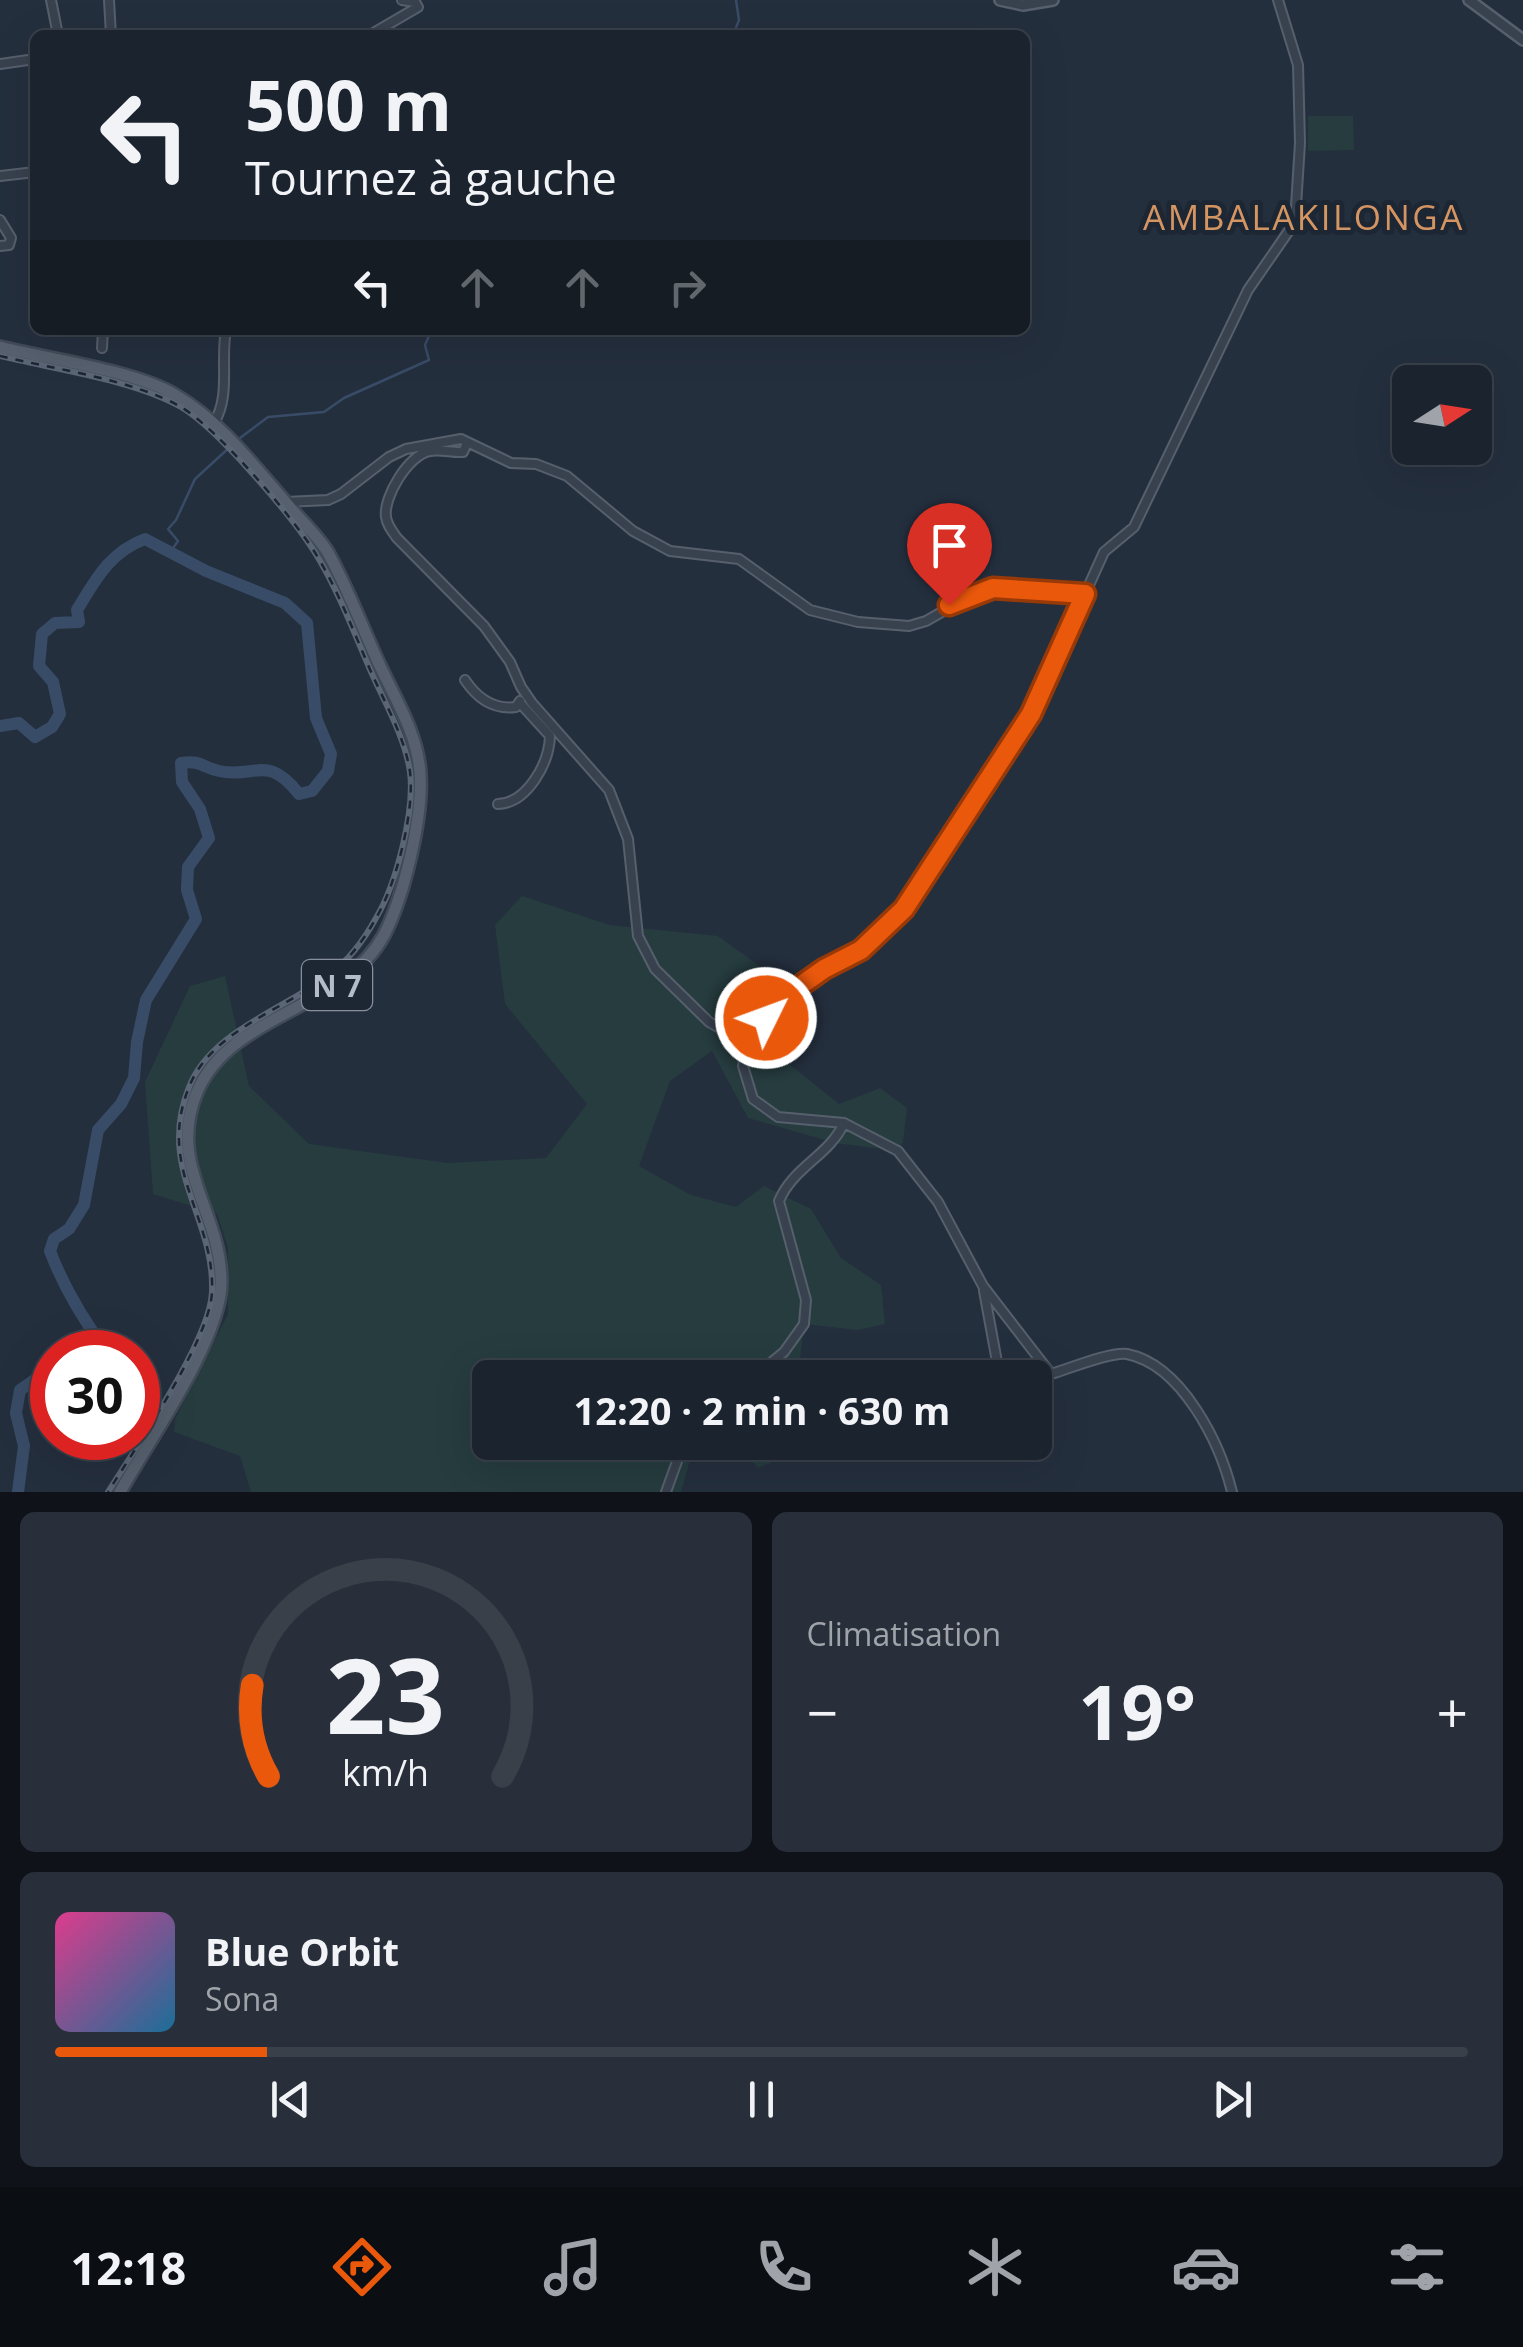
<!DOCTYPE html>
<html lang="fr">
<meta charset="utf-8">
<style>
body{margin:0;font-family:"Open Sans",sans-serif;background:#282f3a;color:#f1f3f6;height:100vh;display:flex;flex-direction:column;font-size:38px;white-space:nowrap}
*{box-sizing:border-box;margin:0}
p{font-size:32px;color:#a0a4aa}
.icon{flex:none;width:55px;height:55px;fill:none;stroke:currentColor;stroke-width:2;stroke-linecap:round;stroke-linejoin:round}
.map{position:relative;height:1492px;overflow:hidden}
.sheet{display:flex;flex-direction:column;gap:20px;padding:20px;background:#0f1319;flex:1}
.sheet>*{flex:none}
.top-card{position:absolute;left:30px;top:30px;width:1000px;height:305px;border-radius:15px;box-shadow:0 10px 40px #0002,0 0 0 2px #39404a;background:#1b232e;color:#f1f3f6;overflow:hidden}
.needle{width:65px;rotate:78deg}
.tools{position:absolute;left:1392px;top:365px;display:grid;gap:20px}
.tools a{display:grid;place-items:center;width:100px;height:100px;border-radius:15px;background:#1b232e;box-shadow:0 10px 40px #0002,0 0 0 2px #39404a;font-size:50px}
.speed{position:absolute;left:30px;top:1330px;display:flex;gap:20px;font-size:50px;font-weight:700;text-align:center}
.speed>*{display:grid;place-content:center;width:130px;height:130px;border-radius:50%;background:#1b232e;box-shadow:0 10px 40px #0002,0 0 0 2px #39404a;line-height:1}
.speed .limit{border:15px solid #d22;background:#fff;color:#111}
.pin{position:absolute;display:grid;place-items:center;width:85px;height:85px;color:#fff;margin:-102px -42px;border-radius:50% 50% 50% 0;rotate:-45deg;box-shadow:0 0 10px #0007}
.pin .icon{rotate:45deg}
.me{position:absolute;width:110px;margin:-55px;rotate:48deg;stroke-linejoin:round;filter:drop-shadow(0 0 8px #0008)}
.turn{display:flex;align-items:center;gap:35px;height:210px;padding:0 50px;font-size:45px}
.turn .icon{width:130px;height:130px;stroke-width:2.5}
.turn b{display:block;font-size:70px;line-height:85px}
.lanes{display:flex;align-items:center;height:95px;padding:0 50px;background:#0003;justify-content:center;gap:50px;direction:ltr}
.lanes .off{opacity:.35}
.big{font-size:75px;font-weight:700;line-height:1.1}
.sheet .card{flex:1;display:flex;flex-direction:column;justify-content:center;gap:15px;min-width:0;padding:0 35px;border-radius:15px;background:#282f3a}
.sheet .dial{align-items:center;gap:0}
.dial svg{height:260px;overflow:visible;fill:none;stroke:#39404a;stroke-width:7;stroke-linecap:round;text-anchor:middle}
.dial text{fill:#f1f3f6;stroke:none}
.song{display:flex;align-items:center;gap:30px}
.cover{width:120px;height:120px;border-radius:15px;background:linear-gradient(135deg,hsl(330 70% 55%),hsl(200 70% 35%))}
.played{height:10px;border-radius:5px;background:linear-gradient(90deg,#ea580c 15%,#39404a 15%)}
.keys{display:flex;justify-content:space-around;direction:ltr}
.heat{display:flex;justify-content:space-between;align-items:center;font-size:55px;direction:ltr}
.sheet .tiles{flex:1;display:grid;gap:20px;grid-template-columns:1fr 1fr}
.card:last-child{grid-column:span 2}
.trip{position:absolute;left:472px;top:1360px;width:580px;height:100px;border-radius:15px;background:#1b232e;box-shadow:0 10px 40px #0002,0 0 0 2px #39404a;font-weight:700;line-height:100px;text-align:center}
.tab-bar{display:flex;height:160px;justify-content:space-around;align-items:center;background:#0b0e12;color:#a0a4aa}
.tab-bar .icon{width:70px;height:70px}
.tab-bar .active{color:#ea580c}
.tab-bar b{font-size:45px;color:#f1f3f6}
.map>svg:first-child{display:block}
.green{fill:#263c3f}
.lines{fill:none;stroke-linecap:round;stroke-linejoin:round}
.stream{stroke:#394c67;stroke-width:2.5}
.river{stroke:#394c67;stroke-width:12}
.minor-casing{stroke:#565f6c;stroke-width:12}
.tertiary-casing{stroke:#565f6c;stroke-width:14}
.primary-casing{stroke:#414a57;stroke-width:16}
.minor{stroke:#38414e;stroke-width:8}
.tertiary{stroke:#38414e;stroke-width:9}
.primary{stroke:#56606e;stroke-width:11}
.rail-casing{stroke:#5a6575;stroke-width:6}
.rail{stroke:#1d2633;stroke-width:2.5;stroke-dasharray:8;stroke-linecap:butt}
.route-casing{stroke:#983908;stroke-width:25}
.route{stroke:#ea580c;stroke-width:18}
.labels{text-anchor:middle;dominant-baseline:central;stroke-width:10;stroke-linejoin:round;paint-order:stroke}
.shield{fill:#1d2633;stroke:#878f9c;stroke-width:2.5}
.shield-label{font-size:30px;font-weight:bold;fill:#b4bcc9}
.neighbourhood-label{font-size:35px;letter-spacing:2.5px;fill:#d59563;stroke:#1d2633}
</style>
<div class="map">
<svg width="1523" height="1492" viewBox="0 0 1523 1492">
<rect width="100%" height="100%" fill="#242f3e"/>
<!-- green -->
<path class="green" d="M1308,116H1353L1354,150L1308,151Z
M522,896L609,925L718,936L765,970L779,1056L839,1104L880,1088L907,1108L903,1142L898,1151L835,1143L748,1118L712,1051L670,1081L639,1166L691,1195L736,1207L764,1186L811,1209L841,1258L881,1285L885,1324L858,1330L804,1324L798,1377L490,1378V1442L695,1443L681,1492H251L240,1456L174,1432L175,1419L228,1314V1248L217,1214L153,1194L145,1082L190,986L225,976L249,1086L309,1144L448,1163L546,1158L587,1104L505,1004L495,925Z
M736,1443H774L773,1462L758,1468Z"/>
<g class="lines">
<!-- stream -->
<path class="stream" d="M733,35L739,20L736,0
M506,330L581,335L588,330
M236,441L268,417L324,412L344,398L429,360L425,345L429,336L442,330
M171,551L178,541L168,529L176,520L195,479L231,446"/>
<!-- river -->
<path class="river" d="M0,726L19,723L35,737L52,727L60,714L53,682L39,666L42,634L55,623L79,622L77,610C96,579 110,552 145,539L206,571L285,603L307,623L316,718L331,754L328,771L312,791L299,794C267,753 255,779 219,771C201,767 202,760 181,763L182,782L200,809L209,838L188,867L187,890L196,919L146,1000L137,1042L134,1078L121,1104L98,1130L84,1205L69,1229L54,1239L50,1251C64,1288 84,1321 107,1352
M18,1492L24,1446L16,1413L20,1390L36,1379H52"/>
<!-- minor casing -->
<g class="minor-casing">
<path id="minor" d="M51,0L58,35
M109,0L111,35
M370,35L418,7L415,2L402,0
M0,64L35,59
M0,176L35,172
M0,220L11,238L9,245L0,246
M102,348L103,330
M214,423C231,395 220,361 226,330
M467,443L463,452C453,453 441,449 430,451C409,454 383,497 386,517C387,525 392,531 397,538L484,626L510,662L521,687L532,703L609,790L628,839L638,936L655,969L709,1022L734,1036L749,1037
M285,502L328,500L341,494L389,457L406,449L461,439L511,463L536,464L567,476L633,531L670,551L739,559L810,610L858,622L909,626L926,621L977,592L993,588L1085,594
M465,680C477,698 493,710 516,707L520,701
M498,804C527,803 549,764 550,736L520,703
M984,1291L1000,1378
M715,1378L744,1368L767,1366L784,1352L804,1324L806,1300L779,1201C793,1167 829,1156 844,1123
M1035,1385L1051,1374
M1032,1442L1036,1452
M666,1492L684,1442
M1232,1492C1220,1443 1182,1365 1127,1354C1112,1351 1068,1369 1051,1374L983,1286L938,1202L898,1151L844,1123L778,1117L753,1099L743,1066L749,1037L783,998L824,969L861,950L903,909L1031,713L1104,552L1134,527L1248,290L1295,222L1300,143L1298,65L1278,0"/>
</g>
<!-- tertiary casing -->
<g class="tertiary-casing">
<path id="tertiary" d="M1000,0L1023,5L1053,0
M1469,0L1523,40"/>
</g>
<!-- primary casing -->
<g class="primary-casing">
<path id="primary" d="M0,347C47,359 136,371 175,395C221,422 253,465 288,505C300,520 317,535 327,551C348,588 363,630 381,668C397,702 418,736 420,774C423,817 404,896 384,935C343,1011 231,1012 197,1092C166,1165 222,1213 221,1283C221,1339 149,1440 120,1492"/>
</g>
<!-- minor -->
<use href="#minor" class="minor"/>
<!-- tertiary -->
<use href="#tertiary" class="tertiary"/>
<!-- primary -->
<use href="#primary" class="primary"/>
<!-- rail casing -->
<g class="rail-casing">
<path id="rail" d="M0,356C54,369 134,380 181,407C218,429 290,514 314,551C338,589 354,633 372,674C386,705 405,738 410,772C415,811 396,885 376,918C364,940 348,961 328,976C283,1010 211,1031 189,1087C156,1169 215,1216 212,1292C210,1340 136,1447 108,1492"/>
</g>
<!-- rail -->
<use href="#rail" class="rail"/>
</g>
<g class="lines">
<!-- route casing -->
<g class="route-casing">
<path id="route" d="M766,1018L783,998L824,969L861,950L904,909L1031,714L1085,594L993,588L949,605"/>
</g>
<!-- route -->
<use href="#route" class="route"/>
</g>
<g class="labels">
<!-- shield labels -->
<rect class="shield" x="302" y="960" width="70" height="50" rx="8"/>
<g class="shield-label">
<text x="337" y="985">N 7</text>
</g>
<!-- neighbourhood labels -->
<g class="neighbourhood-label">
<text x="1304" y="216">AMBALAKILONGA</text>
</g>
</g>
</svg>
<div class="tools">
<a><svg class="needle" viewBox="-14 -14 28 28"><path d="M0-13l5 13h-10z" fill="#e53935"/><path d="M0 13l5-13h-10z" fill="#a0a4aa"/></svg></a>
</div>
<div class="speed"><div class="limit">30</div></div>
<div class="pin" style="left:949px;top:605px;background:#d93025"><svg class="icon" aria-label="arrive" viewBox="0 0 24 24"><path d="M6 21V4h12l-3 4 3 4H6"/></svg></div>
<svg class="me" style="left:766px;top:1018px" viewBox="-20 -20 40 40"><circle r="17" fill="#ea580c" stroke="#fff" stroke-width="3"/><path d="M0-11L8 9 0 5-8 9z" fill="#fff"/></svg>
<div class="trip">12:20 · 2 min · 630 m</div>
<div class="top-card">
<div class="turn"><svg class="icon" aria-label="left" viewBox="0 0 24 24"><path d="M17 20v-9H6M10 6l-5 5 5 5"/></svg><div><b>500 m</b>Tournez à gauche</div></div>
<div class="lanes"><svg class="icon" aria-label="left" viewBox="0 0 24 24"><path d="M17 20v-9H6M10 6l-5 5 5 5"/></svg><svg class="icon off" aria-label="ahead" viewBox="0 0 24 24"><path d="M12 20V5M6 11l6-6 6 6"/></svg><svg class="icon off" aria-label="ahead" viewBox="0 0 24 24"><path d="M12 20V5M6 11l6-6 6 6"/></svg><svg class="icon off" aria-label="right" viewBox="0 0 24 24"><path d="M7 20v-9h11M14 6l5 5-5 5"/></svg></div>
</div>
</div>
<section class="sheet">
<div class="tiles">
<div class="card dial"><svg viewBox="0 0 100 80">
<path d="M14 69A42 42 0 1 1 86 69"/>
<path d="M14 69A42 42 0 0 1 9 41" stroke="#ea580c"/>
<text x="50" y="56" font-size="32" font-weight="700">23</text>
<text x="50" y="72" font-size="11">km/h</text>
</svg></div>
<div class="card"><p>Climatisation</p>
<div class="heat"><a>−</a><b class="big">19°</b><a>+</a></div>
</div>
<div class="card">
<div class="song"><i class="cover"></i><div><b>Blue Orbit</b><p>Sona</p></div></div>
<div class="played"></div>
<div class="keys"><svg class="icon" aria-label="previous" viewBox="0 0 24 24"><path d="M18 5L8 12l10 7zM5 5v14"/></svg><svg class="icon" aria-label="pause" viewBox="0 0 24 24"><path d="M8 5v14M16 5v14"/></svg><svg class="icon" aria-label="next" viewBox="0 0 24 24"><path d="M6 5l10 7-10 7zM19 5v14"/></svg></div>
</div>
</div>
</section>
<nav class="tab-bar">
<b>12:18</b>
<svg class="icon active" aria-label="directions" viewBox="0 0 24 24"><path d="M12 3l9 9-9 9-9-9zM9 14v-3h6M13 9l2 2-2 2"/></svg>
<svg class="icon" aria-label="music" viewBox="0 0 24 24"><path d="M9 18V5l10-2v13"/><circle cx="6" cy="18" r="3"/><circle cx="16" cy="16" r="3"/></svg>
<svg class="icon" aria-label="phone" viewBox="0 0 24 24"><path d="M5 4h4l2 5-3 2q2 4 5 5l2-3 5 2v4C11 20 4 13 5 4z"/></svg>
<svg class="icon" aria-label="climate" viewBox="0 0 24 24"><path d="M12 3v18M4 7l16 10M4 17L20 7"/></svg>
<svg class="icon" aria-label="car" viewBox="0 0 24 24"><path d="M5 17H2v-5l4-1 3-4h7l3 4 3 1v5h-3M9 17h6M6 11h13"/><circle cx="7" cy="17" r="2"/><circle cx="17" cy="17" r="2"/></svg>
<svg class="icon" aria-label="filters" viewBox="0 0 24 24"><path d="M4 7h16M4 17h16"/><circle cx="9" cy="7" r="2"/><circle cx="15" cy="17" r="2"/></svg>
</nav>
